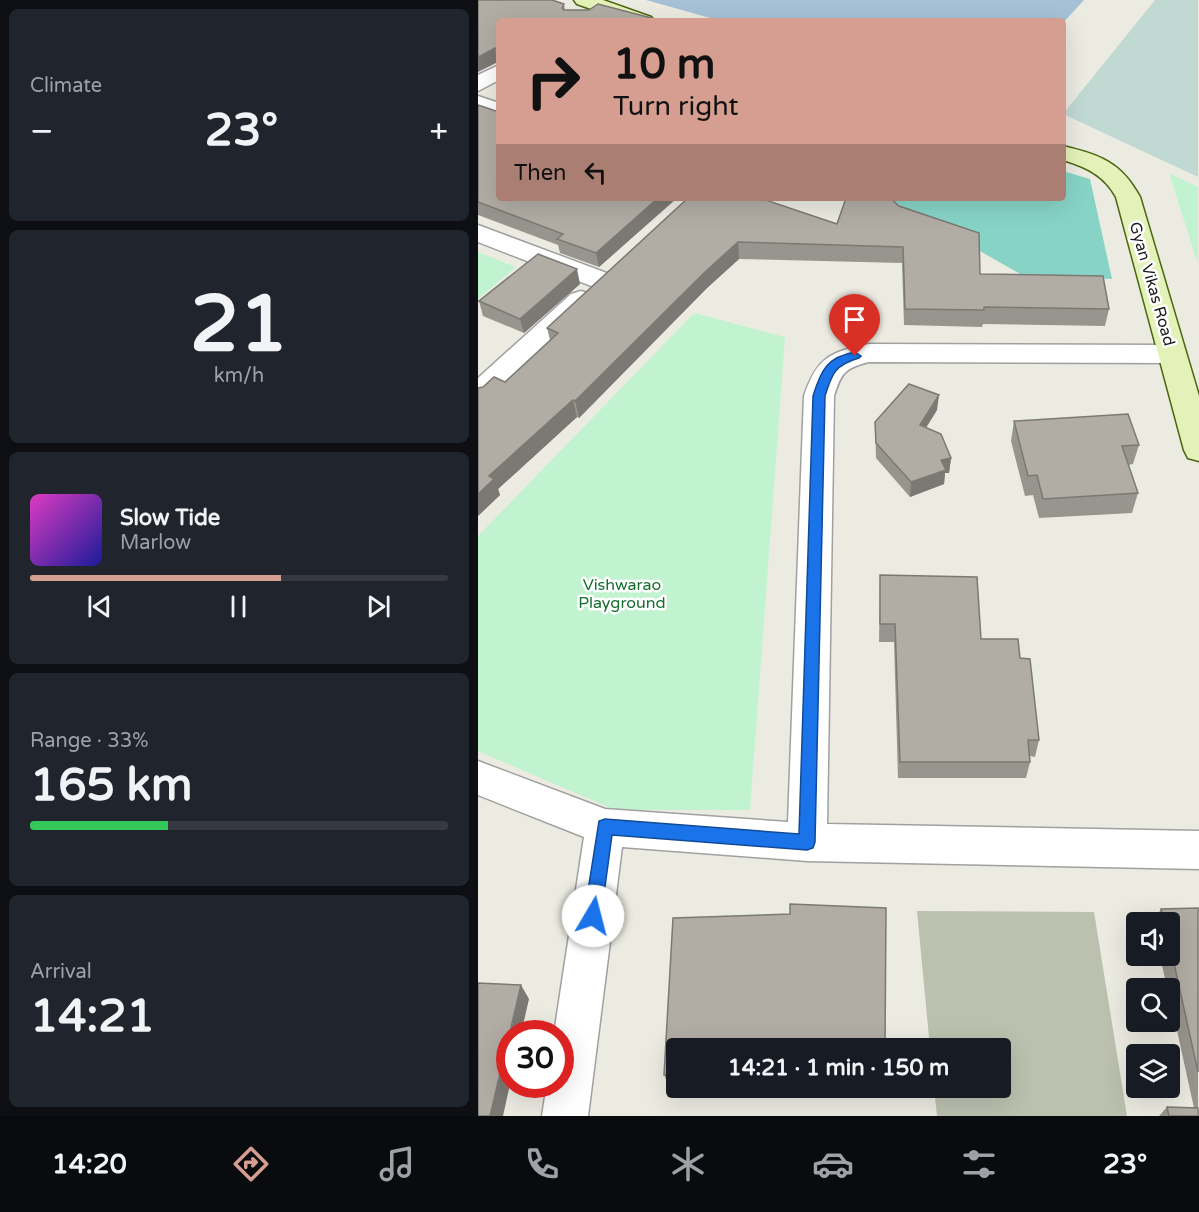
<!DOCTYPE html>
<meta charset="utf-8">
<style>
body{margin:0;font-family:"Varela Round",sans-serif;background:#20242c;color:#f1f3f6;height:100vh;display:flex;flex-direction:column;font-size:22px;white-space:nowrap}
*{box-sizing:border-box;margin:0}
p{font-size:20px;color:#9ea1a6}
.icon{flex:none;width:33px;height:33px;fill:none;stroke:currentColor;stroke-width:2;stroke-linecap:round;stroke-linejoin:round}
.map{position:relative;flex:1;overflow:hidden}
.details{display:flex;flex-direction:column;gap:9px;padding:9px;background:#0d0f14;width:478px}
.details>*{flex:none}
.hud{position:absolute;left:18px;top:18px;width:570px;height:183px;border-radius:6px;box-shadow:0 6px 24px #0002;background:#d69e90;color:#111;overflow:hidden}
.controls{position:absolute;left:648px;top:912px;display:grid;gap:12px}
.controls a{display:grid;place-items:center;width:54px;height:54px;border-radius:6px;background:#171b24;box-shadow:0 6px 24px #0002;font-size:30px}
.speed{position:absolute;left:18px;top:1020px;display:flex;gap:12px;font-size:30px;font-weight:700;text-align:center}
.speed>*{display:grid;place-content:center;width:78px;height:78px;border-radius:50%;background:#171b24;box-shadow:0 6px 24px #0002;line-height:1}
.speed .limit{border:9px solid #d22;background:#fff;color:#111}
.pin{position:absolute;display:grid;place-items:center;width:51px;height:51px;color:#fff;margin:-62px -26px;border-radius:50% 50% 50% 0;rotate:-45deg;box-shadow:0 0 6px #0007}
.pin .icon{rotate:45deg}
.me{position:absolute;width:66px;margin:-33px;rotate:8deg;stroke-linejoin:round;filter:drop-shadow(0 0 4px #0008)}
.turn{display:flex;align-items:center;gap:21px;height:126px;padding:0 18px;font-size:27px}
.turn .icon{width:78px;height:78px;stroke-width:2.5}
.turn b{display:block;font-size:42px;line-height:51px}
.then{display:flex;align-items:center;height:57px;padding:0 18px;background:#0003;gap:12px;font-size:22px}
.big{font-size:45px;font-weight:800;line-height:1.1}
.details .tile{flex:1;display:flex;flex-direction:column;justify-content:center;gap:9px;min-width:0;padding:0 21px;border-radius:9px;background:#20242c}
.details .dial{align-items:center;gap:0}
.dial b{font-size:78px;line-height:1}
.song{display:flex;align-items:center;gap:18px}
.cover{width:72px;height:72px;border-radius:9px;background:linear-gradient(135deg,hsl(310 70% 55%),hsl(240 70% 35%))}
.played{height:6px;border-radius:3px;background:linear-gradient(90deg,#d69e90 60%,#363941 60%)}
.keys{display:flex;justify-content:space-around;direction:ltr}
.heat{display:flex;justify-content:space-between;align-items:center;font-size:33px;direction:ltr}
.charge{height:9px;border-radius:4px;background:linear-gradient(90deg,#34c759 33%,#363941 0)}
.trip{position:absolute;left:188px;top:1038px;width:345px;height:60px;border-radius:6px;background:#171b24;box-shadow:0 6px 24px #0002;font-weight:800;line-height:60px;text-align:center}
.tabs{display:flex;height:96px;justify-content:space-around;align-items:center;background:#090b0e;color:#9ea1a6}
.tabs .icon{width:42px;height:42px}
.tabs .active{color:#d69e90}
.tabs b{font-size:27px;color:#f1f3f6}
main{display:flex;flex:1;min-height:0}
.map>svg:first-child{display:block}
.construction{fill:#bcc0af}
.wetland{fill:#c1d9d3}
.park{fill:#c2f3d0}
.pitch{fill:#87d4c7}
.water{fill:#a6c1d6}
.lines{fill:none;stroke-linecap:round;stroke-linejoin:round}
.street-casing{stroke:#a0a0a0;stroke-width:3}
.secondary-casing{stroke:#4a660f;stroke-width:3}
.street{fill:#fff;fill-rule:evenodd}
.secondary{fill:#e4f2ba;fill-rule:evenodd}
.wall{fill:#98958e}
.shaded-wall{fill:#7c7974}
.building{fill:#b1ada5;stroke:#7c7974;stroke-width:1.5}
.route{fill:#1a73e8;stroke:#114b97;stroke-width:1.5}
.labels{text-anchor:middle;dominant-baseline:central;stroke-width:5;stroke-linejoin:round;paint-order:stroke}
.street-label{font-size:16px;fill:#1c1c1c;stroke:#fff}
.park-label{font-size:16px;fill:#156e2f;stroke:#fff}
</style>
<main>
<section class="details">
<div class="tile"><p>Climate</p>
<div class="heat"><a>−</a><b class="big">23°</b><a>+</a></div>
</div>
<div class="tile dial"><b>21</b><p>km/h</p></div>
<div class="tile">
<div class="song"><i class="cover"></i><div><b>Slow Tide</b><p>Marlow</p></div></div>
<div class="played"></div>
<div class="keys"><svg class="icon" aria-label="previous" viewBox="0 0 24 24"><path d="M18 5L8 12l10 7zM5 5v14"/></svg><svg class="icon" aria-label="pause" viewBox="0 0 24 24"><path d="M8 5v14M16 5v14"/></svg><svg class="icon" aria-label="next" viewBox="0 0 24 24"><path d="M6 5l10 7-10 7zM19 5v14"/></svg></div>
</div>
<div class="tile"><p>Range · 33%</p><b class="big">165 km</b><div class="charge"></div></div>
<div class="tile"><p>Arrival</p><b class="big">14:21</b></div>
</section>
<div class="map">
<svg width="721" height="1116" viewBox="0 0 721 1116">
<rect width="100%" height="100%" fill="#ecebe2"/>
<!-- construction -->
<path class="construction" d="M439,911L616,912L649,1116H459L456,1088H522V1048H452Z"/>
<!-- wetland -->
<path class="wetland" d="M677,0H720V177L585,114Z"/>
<!-- park -->
<path class="park" d="M691,173L720,187V264Z
M0,252L38,267L0,299Z
M216,313L307,337L272,810H137L0,751V536Z"/>
<!-- pitch -->
<path class="pitch" d="M585,171L612,179L634,279L544,275L409,198H585Z"/>
<!-- water -->
<path class="water" d="M168,0H606L585,23V21H243Z"/>
<g class="lines">
<!-- street casing -->
<g class="street-casing">
<path id="street" d="M21,65V80L0,91V75Z
M0,96L21,103V117L0,110Z
M0,225L134,275L138,281L134,287L125,289L116,287L0,242Z
M103,291L113,294L116,300L113,306L10,401L0,404V378L93,294Z
M391,344L694,345L704,347L708,354L704,361L694,363L391,362C367,368 363,373 356,396L349,824L721,831V869L329,861L144,847L110,1116H64L69,1084H82V1034H76L106,837L0,795V761L127,809L310,822L326,396C339,357 352,352 391,344Z"/>
</g>
<!-- secondary casing -->
<g class="secondary-casing">
<path id="secondary" d="M96,0H125L173,17L176,21H147L99,4Z
M585,146C622,155 643,162 662,197L721,396V461L710,458L706,450L638,197C626,175 608,167 585,160Z"/>
</g>
<!-- street -->
<use href="#street" class="street"/>
<!-- secondary -->
<use href="#secondary" class="secondary"/>
</g>
<!-- wall -->
<path class="wall" d="M0,0L86,4L87,10L21,21V62Z
M0,105L21,198H199L121,267L82,253L80,245L0,215Z
M210,198L359,224L502,274L631,309L627,326L505,324L504,327L426,325L424,263L261,259L229,288L101,418L99,417L20,489L22,495L0,516L27,382L72,340L69,328Z
M102,284L46,333L5,316L1,301Z
M459,410L448,428L473,458L471,473H467L466,484L432,497L398,458L397,422Z
M536,421L661,445L655,464L650,465L660,493L654,513L561,518L555,495L547,496L533,441Z
M402,575L503,639L542,658L561,740L557,757L552,756V762L548,778H420L416,642H401Z
M312,904L408,908L407,1048H198V1086H191L186,1075L195,918L312,914Z
M720,908V1116H681L689,1107L716,1108L692,999V988H689L682,956H692V922H675L683,909Z"/>
<!-- shaded-wall -->
<path class="shaded-wall" d="M17,48L20,62L0,72V57Z
M180,198H199L121,267L118,253Z
M260,242L261,259L229,288L101,418L97,401L227,272Z
M99,269L102,284L46,333L42,319Z
M461,395L459,410L440,440L442,425Z
M95,400L99,417L20,489L22,495L0,516V494L11,476Z
M473,458L471,473H467L466,484L432,497L433,482L463,460Z
M43,985L51,999L43,1034H32Z
M32,1034V1084L25,1116H12Z"/>
<!-- building -->
<path class="building" d="M0,0H74L86,4L84,8L86,10H111L120,4L185,21H21V49L17,48L0,57Z
M0,105L21,112V198H180L118,253L79,239L85,234L0,202Z
M210,198H282L359,224L368,198H412L421,206L501,233L502,274L625,276L631,309L506,307V310L427,309L425,247L260,242L227,272L97,401L95,400L11,476L16,479L0,494V388L5,387L16,377L27,382L80,333L69,328Z
M60,254L99,269L42,319L1,301Z
M431,384L461,395L442,425L463,434L473,458L463,460L468,470L433,482L398,443L397,422Z
M650,414L661,445L644,446L660,493L565,499L559,475L550,476L536,421Z
M402,575L499,577L503,639H540L542,658L552,659L561,740H550L552,762H422L417,624H402Z
M312,904L408,908L407,1048H198V1074L186,1075L195,918L312,914Z
M720,908V1072L692,945V922H686L683,909Z
M0,983L43,985L12,1116H0Z
M689,1107L720,1108V1116H691Z"/>
<!-- route -->
<path class="route" d="M377,352L383,356L381,358C357,365 354,373 347,396L337,842L335,848L329,850L134,835L123,916L121,922L115,924L109,922L106,916L121,821L127,819L321,834L335,396C343,370 349,357 377,352Z"/>
<g class="labels">
<!-- street labels -->
<g class="street-label">
<text transform="translate(674 284) rotate(74)">Gyan Vikas Road</text>
</g>
<!-- park labels -->
<g class="park-label">
<text x="144" y="585">Vishwarao<tspan x="144" dy="18">Playground</tspan></text>
</g>
</g>
</svg>
<div class="controls">
<a><svg class="icon" aria-label="sound" viewBox="0 0 24 24"><path d="M4 9h4l5-4v14l-5-4H4zM17 9q2 3 0 6"/></svg></a>
<a><svg class="icon" aria-label="search" viewBox="0 0 24 24"><circle cx="10" cy="10" r="6"/><path d="M15 15l6 6"/></svg></a>
<a><svg class="icon" aria-label="layers" viewBox="0 0 24 24"><path d="M12 4l9 5-9 5-9-5zM3 14l9 5 9-5"/></svg></a>
</div>
<div class="speed"><div class="limit">30</div></div>
<div class="pin" style="left:377px;top:356px;background:#d93025"><svg class="icon" aria-label="arrive" viewBox="0 0 24 24"><path d="M6 21V4h12l-3 4 3 4H6"/></svg></div>
<svg class="me" style="left:115px;top:916px" viewBox="-20 -20 40 40"><circle r="19" fill="#fff"/><path d="M0-13L10 11 0 6-10 11z" fill="#1a73e8"/></svg>
<div class="trip">14:21 · 1 min · 150 m</div>
<div class="hud">
<div class="turn"><svg class="icon" aria-label="right" viewBox="0 0 24 24"><path d="M7 20v-9h11M14 6l5 5-5 5"/></svg><div><b>10 m</b>Turn right</div></div>
<div class="then">Then<svg class="icon" aria-label="left" viewBox="0 0 24 24"><path d="M17 20v-9H6M10 6l-5 5 5 5"/></svg></div>
</div>
</div>
</main>
<nav class="tabs">
<b>14:20</b>
<svg class="icon active" aria-label="directions" viewBox="0 0 24 24"><path d="M12 3l9 9-9 9-9-9zM9 14v-3h6M13 9l2 2-2 2"/></svg>
<svg class="icon" aria-label="music" viewBox="0 0 24 24"><path d="M9 18V5l10-2v13"/><circle cx="6" cy="18" r="3"/><circle cx="16" cy="16" r="3"/></svg>
<svg class="icon" aria-label="phone" viewBox="0 0 24 24"><path d="M5 4h4l2 5-3 2q2 4 5 5l2-3 5 2v4C11 20 4 13 5 4z"/></svg>
<svg class="icon" aria-label="climate" viewBox="0 0 24 24"><path d="M12 3v18M4 7l16 10M4 17L20 7"/></svg>
<svg class="icon" aria-label="car" viewBox="0 0 24 24"><path d="M5 17H2v-5l4-1 3-4h7l3 4 3 1v5h-3M9 17h6M6 11h13"/><circle cx="7" cy="17" r="2"/><circle cx="17" cy="17" r="2"/></svg>
<svg class="icon" aria-label="filters" viewBox="0 0 24 24"><path d="M4 7h16M4 17h16"/><circle cx="9" cy="7" r="2"/><circle cx="15" cy="17" r="2"/></svg>
<b>23°</b>
</nav>
